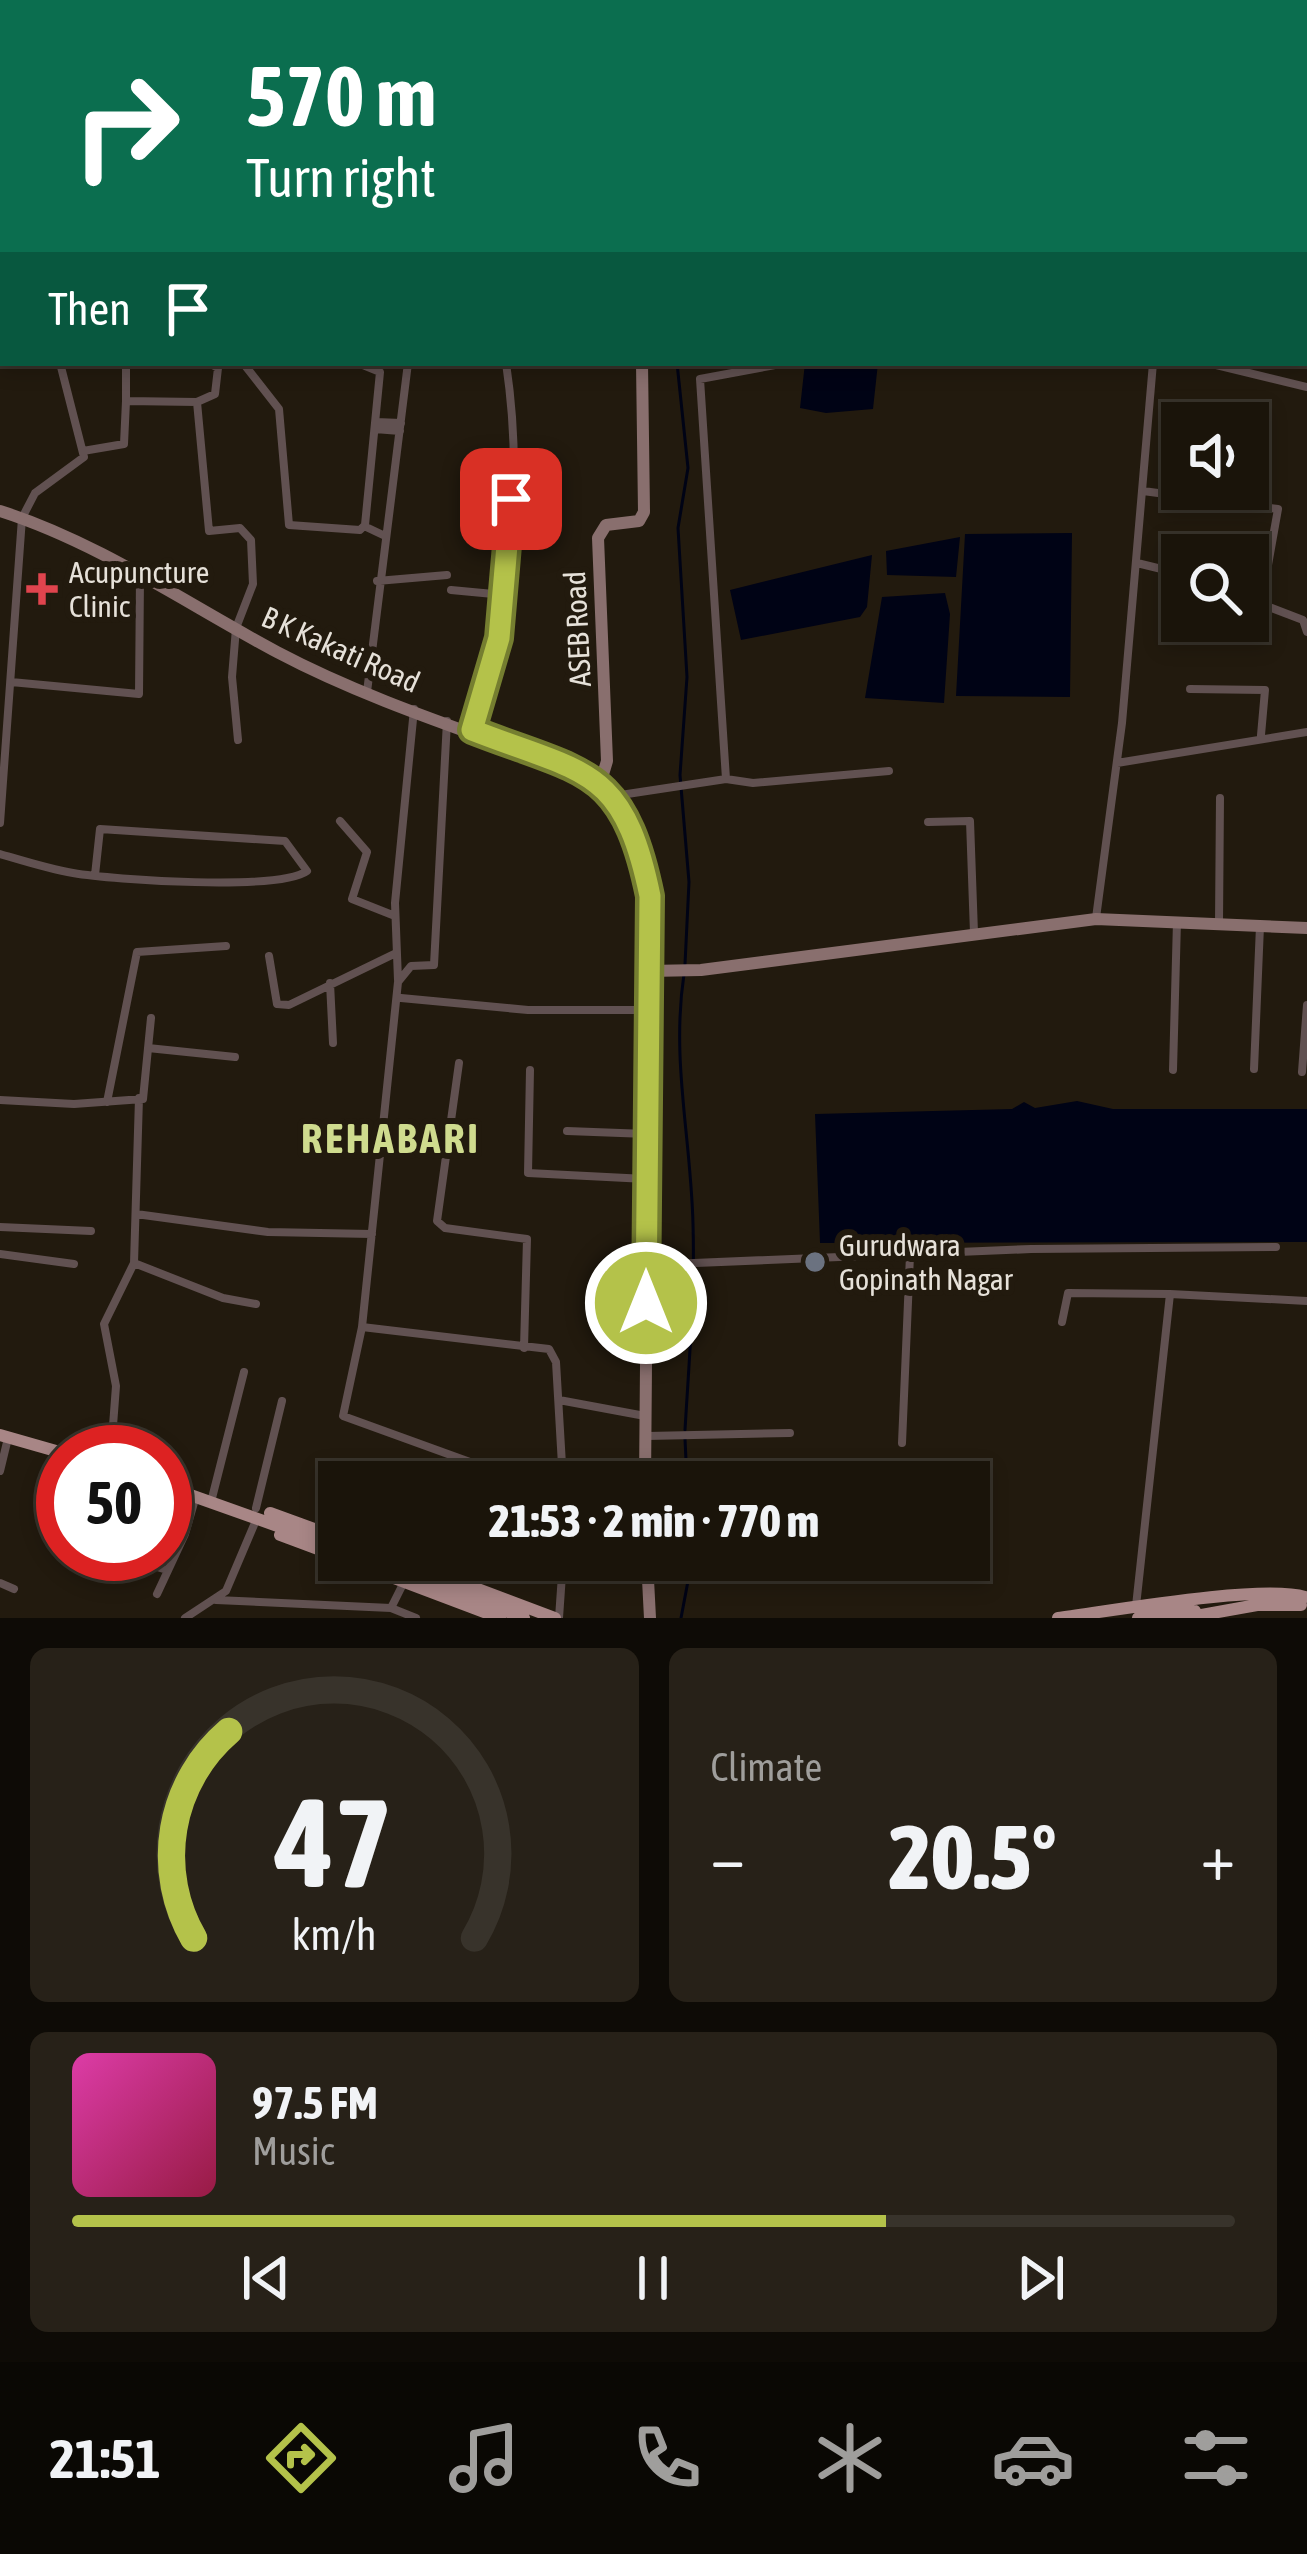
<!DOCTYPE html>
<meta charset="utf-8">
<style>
body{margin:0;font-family:"Asap Condensed",sans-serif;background:#272118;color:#f1f3f6;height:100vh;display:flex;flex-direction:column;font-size:45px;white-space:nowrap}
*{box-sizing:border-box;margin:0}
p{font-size:39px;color:#9f9e9c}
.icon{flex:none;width:66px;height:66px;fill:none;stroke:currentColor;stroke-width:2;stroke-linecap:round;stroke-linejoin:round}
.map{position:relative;height:1618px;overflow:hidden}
.details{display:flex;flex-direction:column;gap:30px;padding:30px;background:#0e0b06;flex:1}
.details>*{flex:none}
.top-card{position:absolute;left:0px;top:0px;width:1308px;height:366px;box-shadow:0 6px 18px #0003,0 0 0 3px #38332b;background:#0b6e4f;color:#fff;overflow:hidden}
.tools{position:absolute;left:1161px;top:402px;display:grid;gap:24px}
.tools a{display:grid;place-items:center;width:108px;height:108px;border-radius:0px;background:#1a140a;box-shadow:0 6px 18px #0003,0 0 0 3px #38332b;font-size:60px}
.speed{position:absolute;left:36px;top:1425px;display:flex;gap:24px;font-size:60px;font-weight:700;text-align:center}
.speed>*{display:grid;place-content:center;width:156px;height:156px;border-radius:50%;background:#1a140a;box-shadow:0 6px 18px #0003,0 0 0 3px #38332b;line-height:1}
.speed .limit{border:18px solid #d22;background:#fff;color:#111}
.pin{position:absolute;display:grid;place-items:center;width:102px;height:102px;color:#fff;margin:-51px;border-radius:24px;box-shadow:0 6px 18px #0006}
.me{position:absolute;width:132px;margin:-66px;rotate:0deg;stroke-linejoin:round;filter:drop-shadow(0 0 9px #0008)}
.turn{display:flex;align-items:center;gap:42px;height:252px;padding:0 48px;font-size:54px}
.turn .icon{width:156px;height:156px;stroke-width:2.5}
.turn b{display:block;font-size:84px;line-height:102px}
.then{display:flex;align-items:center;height:114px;padding:0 48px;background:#0003;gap:24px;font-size:45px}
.big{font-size:90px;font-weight:800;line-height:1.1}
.details .tile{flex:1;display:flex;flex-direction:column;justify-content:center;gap:18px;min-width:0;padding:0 42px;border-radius:18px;background:#272118}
.details .dial{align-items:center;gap:0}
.dial svg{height:312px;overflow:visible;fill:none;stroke:#38332b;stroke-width:7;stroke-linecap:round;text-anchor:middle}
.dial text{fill:#f1f3f6;stroke:none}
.song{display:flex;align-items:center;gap:36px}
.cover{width:144px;height:144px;border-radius:18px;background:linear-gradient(135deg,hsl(320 70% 55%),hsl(340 70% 35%))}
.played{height:12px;border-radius:6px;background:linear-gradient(90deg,#b4c24a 70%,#38332b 70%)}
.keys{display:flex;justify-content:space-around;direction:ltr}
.heat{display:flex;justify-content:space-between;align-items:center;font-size:66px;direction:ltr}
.details .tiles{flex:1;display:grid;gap:30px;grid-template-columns:1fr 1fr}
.tile:last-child{grid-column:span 2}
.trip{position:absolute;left:318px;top:1461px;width:672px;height:120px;border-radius:0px;background:#1a140a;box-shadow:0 6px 18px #0003,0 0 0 3px #38332b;font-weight:800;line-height:120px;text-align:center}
.dock{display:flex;height:192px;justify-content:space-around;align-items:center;background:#0a0804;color:#9f9e9c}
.dock .icon{width:84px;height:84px}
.dock .current{color:#b4c24a}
.dock b{font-size:54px;color:#f1f3f6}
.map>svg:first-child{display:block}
.water{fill:#000315}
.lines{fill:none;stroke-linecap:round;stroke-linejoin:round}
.stream{stroke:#000315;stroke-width:3}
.street{stroke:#615151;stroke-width:8}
.secondary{stroke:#896f6e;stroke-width:12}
.primary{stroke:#a88686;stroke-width:12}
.route-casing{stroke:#757e30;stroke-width:30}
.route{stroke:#b4c24a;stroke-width:21}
.health-dot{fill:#e0444e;stroke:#221a0e;stroke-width:4.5}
.worship-dot{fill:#6b7280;stroke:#221a0e;stroke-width:4.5}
.labels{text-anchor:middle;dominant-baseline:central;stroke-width:12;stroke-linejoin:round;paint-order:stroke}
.poi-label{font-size:30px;fill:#e6e1d9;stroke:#221a0e;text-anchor:start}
.street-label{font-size:30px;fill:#e6e1d9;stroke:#221a0e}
.district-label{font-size:42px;font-weight:bold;letter-spacing:3px;fill:#cfdb8e;stroke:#221a0e}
</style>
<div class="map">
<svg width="1307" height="1618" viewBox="0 0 1307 1618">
<rect width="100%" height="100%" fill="#221a0e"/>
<!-- water -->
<path class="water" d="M805,363H878L873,409L826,413L800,408Z
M1072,533L1070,697L956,696L965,534Z
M960,537L956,577L887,575L886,551Z
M872,555L867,607L860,617L741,640L730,590Z
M945,593L950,614L944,703L865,698L882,597Z
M1077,1101L1113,1109H1307V1242L820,1243L815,1114L1012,1109L1024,1102L1035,1108Z"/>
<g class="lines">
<!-- stream -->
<path class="stream" d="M678,3V0
M677,363L688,468L678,528L687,677L680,775L689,882L685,964
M684,974C671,1060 691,1138 693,1224C695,1292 689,1362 685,1430
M685,1439L687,1482
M681,1618L692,1560"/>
<!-- street -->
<path class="street" d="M232,0L236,3
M325,0L327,3
M1049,0V3
M273,3L281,0
M473,3L476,0
M706,3V0
M979,3V0
M1150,3V0
M1187,3V0
M1305,73H1307
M0,93L3,95
M0,166L3,171
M1305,252H1307
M243,363L279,409L289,525L360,530L364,526L383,535
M358,363L380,372L365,525
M1208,363L1307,387
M126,401V363
M197,402L215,394L218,368L209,363
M376,422L401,423
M375,429L400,431
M83,451L124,444L126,401L197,402L209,531L240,528L251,540L253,584L236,628L232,677L238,740
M1143,491L1278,509L1261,604
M1137,563L1182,574
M377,581L447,575
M451,590L504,595
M1248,599L1303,620L1307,632
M11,682L139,694L140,577
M1190,689L1265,690L1261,735
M367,692L408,363
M447,721L434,965L411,966L398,982L362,1327L549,1349L556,1362L563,1482
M472,731C511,615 524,483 506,363
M1117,763L1307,732
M726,779L753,783L889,771
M614,796L726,779L700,379L786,363
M340,821L367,852L352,899L395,916
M928,822L970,821L974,933
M0,823L22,518L35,493L84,457L60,363
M0,854C24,861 49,869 73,873C113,880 280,891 307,871L285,841L100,829L95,875
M1096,918L1122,723L1153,363
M1219,922L1220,798
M269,956L277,1004L289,1005L394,954
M398,980L395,903L414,709
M330,983L333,1043
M401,998L528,1010H649
M148,1048L235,1057
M459,1063L437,1221L445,1228L527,1239L524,1348
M1254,1069L1260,926
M530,1070L528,1173L646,1179
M1173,1070L1177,921
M1302,1072L1307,1005
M0,1100L74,1104L143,1099L151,1018
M107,1102L137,952L226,946
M567,1131L647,1134
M136,1214L268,1232L372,1234
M0,1227L91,1231
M0,1254L74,1264
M134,1263L223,1298L256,1304
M647,1265L1031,1249L1276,1247
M1170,1294L1307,1301
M1062,1322L1068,1293L1170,1294L1136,1606
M362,1327L343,1416L525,1482
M559,1400L645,1416
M647,1436L790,1433
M902,1443L910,1255
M111,1452L116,1386L104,1324L134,1263L139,1098
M0,1471L8,1438
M211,1502L244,1372
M256,1508L282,1401
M147,1564L167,1570
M404,1582L391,1608L416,1618
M0,1583L14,1589
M157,1594L185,1534L196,1496
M216,1600L391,1608
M185,1618L226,1591L254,1525
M559,1618L563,1560"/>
<!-- secondary -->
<path class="secondary" d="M637,3V0
M0,511C98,542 187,604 277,652C379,706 494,739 601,781C630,814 641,854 650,896L645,1482
M601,781L607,761L598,538L606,525L639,521L644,512L642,363
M649,971L701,970L1096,919L1307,928
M647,1560L650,1618"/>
<!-- primary -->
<path class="primary" d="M44,3L46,0
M57,3L60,0
M0,56L3,52
M0,73L3,69
M0,1435L63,1453
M165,1486L339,1548
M270,1513L339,1538
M280,1535L339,1557
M346,1560L500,1618
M372,1560L524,1618
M401,1560L555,1618
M1058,1618C1110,1611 1262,1584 1305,1597
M1138,1618L1195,1611
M1185,1618L1257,1605H1301"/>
</g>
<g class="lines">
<!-- route casing -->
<g class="route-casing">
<path id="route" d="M511,499L499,638L472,730C584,774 623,765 650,896L646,1303"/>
</g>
<!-- route -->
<use href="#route" class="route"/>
</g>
<!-- markers -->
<path class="health-dot" d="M36 571h12v12h12v12h-12v12h-12v-12h-12v-12h12z"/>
<circle class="worship-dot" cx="815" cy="1262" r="12"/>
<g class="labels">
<!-- poi labels -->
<g class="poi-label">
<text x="69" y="572">Acupuncture<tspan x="69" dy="34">Clinic</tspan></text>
<text x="839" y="1245">Gurudwara<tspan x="839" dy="34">Gopinath Nagar</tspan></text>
</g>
<!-- street labels -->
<g class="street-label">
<text transform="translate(577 629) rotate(-93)">ASEB Road</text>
<text transform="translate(341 649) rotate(24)">B K Kakati Road</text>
</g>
<!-- district labels -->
<g class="district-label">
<text x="391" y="1138">REHABARI</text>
</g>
</g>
</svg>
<div class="tools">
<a><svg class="icon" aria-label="sound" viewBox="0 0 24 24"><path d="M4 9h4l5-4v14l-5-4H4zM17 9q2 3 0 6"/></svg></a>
<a><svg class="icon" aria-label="search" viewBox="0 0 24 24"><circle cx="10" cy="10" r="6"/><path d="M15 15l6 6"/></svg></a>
</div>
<div class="speed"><div class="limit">50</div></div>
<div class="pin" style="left:511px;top:499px;background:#d93025"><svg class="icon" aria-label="arrive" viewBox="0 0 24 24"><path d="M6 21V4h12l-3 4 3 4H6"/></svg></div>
<svg class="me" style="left:646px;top:1303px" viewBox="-20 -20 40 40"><circle r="17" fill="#b4c24a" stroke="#fff" stroke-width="3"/><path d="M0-11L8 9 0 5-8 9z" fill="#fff"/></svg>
<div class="trip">21:53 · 2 min · 770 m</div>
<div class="top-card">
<div class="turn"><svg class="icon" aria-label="right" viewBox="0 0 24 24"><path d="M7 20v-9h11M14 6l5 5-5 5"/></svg><div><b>570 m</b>Turn right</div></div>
<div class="then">Then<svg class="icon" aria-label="arrive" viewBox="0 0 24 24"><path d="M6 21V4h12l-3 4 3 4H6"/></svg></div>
</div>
</div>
<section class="details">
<div class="tiles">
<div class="tile dial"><svg viewBox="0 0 100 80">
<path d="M14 69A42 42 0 1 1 86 69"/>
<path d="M14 69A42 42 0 0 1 23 16" stroke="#b4c24a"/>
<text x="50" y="56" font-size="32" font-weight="700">47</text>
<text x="50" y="72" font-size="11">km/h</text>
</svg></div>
<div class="tile"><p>Climate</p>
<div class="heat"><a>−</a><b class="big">20.5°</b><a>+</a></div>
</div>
<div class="tile">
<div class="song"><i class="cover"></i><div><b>97.5 FM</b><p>Music</p></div></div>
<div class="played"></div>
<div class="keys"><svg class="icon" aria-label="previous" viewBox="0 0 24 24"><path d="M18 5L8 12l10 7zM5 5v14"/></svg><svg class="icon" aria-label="pause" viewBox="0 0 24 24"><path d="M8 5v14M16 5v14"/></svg><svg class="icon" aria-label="next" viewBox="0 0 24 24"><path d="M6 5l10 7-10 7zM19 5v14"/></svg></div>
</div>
</div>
</section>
<nav class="dock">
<b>21:51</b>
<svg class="icon current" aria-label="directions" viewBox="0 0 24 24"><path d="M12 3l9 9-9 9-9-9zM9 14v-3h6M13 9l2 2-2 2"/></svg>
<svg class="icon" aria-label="music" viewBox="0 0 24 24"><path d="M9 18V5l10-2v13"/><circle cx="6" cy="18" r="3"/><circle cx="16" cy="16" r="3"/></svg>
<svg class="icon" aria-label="phone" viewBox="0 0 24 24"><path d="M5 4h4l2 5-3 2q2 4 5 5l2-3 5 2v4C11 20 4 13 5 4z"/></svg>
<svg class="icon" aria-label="climate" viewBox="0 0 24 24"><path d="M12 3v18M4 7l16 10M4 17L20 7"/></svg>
<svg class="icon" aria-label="car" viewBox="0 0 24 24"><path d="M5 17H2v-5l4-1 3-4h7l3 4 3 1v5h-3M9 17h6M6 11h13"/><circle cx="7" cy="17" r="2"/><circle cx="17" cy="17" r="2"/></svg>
<svg class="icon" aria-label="filters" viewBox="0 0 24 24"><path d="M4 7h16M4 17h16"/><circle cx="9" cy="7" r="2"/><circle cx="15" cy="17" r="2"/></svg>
</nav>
